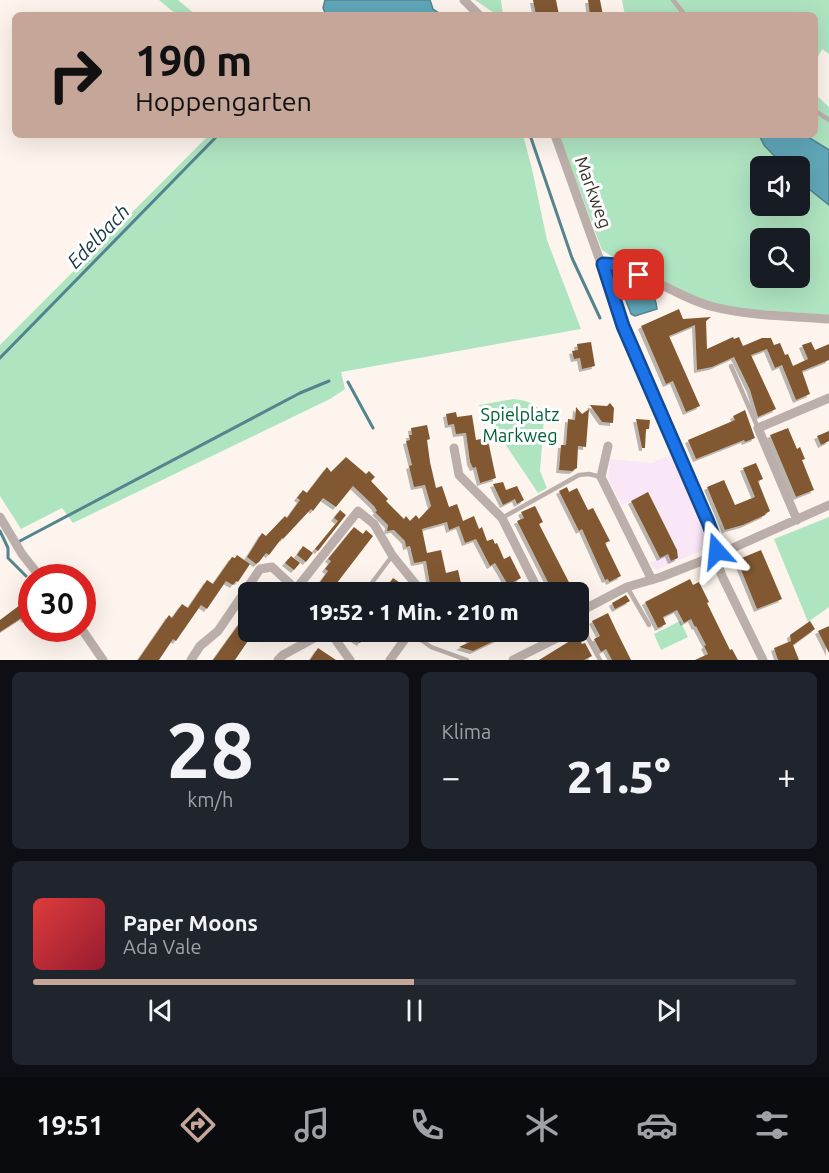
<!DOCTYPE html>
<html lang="de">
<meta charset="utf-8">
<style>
body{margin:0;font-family:Ubuntu,sans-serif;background:#20242c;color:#f1f3f6;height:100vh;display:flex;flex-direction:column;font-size:22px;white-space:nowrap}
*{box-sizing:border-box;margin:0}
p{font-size:20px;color:#9ea1a6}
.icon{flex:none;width:33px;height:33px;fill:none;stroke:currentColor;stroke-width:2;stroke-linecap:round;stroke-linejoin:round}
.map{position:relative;height:660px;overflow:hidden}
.details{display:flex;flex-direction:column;gap:12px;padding:12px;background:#0d0f14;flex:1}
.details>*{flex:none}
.guide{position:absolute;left:12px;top:12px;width:806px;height:126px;border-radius:9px;box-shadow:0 6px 24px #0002;background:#c5a699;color:#111;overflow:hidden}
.buttons{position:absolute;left:750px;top:156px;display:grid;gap:12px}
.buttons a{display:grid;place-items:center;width:60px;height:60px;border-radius:9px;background:#171b24;box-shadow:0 6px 24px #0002;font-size:30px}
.speed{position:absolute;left:18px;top:564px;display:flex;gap:12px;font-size:30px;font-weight:700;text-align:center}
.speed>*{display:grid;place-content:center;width:78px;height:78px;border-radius:50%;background:#171b24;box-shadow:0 6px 24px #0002;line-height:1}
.speed .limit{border:9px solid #d22;background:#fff;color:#111}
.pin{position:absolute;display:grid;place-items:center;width:51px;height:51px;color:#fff;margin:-26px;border-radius:12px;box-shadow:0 3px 9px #0006}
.me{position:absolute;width:66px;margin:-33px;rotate:342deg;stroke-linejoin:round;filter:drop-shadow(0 0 4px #0008)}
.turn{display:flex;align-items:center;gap:21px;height:126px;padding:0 24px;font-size:27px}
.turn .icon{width:78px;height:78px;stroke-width:2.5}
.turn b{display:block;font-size:42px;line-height:51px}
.big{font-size:45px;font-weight:800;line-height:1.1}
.details .card{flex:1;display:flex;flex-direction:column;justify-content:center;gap:9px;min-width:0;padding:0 21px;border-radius:9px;background:#20242c}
.details .dial{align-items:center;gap:0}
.dial b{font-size:78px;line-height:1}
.song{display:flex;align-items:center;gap:18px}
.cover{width:72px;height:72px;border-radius:9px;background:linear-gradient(135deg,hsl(0 70% 55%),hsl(350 70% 35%))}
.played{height:6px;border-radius:3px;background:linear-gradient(90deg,#c5a699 50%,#363941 50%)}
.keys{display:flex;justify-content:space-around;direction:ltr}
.heat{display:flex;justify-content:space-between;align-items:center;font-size:33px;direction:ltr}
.details .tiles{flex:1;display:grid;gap:12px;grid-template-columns:1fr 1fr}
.card:last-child{grid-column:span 2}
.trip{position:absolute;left:238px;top:582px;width:351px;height:60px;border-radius:9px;background:#171b24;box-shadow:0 6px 24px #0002;font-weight:800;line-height:60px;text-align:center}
.tab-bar{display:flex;height:96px;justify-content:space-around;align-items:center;background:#090b0e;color:#9ea1a6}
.tab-bar .icon{width:42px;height:42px}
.tab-bar .selected{color:#c5a699}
.tab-bar b{font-size:27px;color:#f1f3f6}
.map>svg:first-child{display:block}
.education{fill:#f9e6f7}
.green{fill:#afe4c1;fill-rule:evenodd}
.water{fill:#60a7b9;stroke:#54848e;stroke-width:1.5}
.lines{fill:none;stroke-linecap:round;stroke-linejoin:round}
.stream{stroke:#54848e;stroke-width:3}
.building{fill:#815931;filter:url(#shadow)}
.service{stroke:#bcafab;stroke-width:4.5}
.minor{stroke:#bcafab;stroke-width:9}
.route-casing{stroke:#114b97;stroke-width:15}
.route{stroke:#1a73e8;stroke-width:10}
.labels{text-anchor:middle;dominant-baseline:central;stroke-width:6;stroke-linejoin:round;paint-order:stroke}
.street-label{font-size:18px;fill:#39322a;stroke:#fff}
.park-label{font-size:18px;fill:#006137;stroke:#fff}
.water-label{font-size:20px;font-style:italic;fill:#173942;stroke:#fff}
</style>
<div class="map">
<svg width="829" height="660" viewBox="0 0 829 660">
<defs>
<filter id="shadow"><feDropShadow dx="-3" dy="3" stdDeviation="0" flood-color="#0004"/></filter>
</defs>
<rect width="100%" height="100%" fill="#fdf5ed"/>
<!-- education -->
<path class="education" d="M672,454L712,546L656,570L650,563L660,558L631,501L622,505L608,479L610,459L652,463Z"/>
<!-- green -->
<path class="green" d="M159,0H178L196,15H177Z
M475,0H501L503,15H497Z
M622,0H829V54L822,49L815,63L814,15H625Z
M815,94L829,107V315L743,309L711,303L681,292L620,262L602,250L559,135H814ZM760,166H800V206H760ZM760,238H800V278H760Z
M209,135H523L532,169L547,240L581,329L341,372L345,389L330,399L73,523L62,508L21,529L0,496V345Z
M513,399C526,400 539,404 544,418L540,471L547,488L538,493L479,405Z
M829,517V607L808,622L774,539Z
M680,621L688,637L661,650L654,634Z"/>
<!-- water -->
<path class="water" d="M325,0H430L433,9L442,15H326L323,8Z
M759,135H805L829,150V205L800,182V166H784L764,145Z
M619,273C637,283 655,286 657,309L635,316L631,314L616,274Z"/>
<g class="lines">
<!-- stream -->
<path class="stream" d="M530,135L572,258L600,318
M0,358L218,135
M348,382L373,428
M0,531L8,548V558L26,576
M18,542L300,393L329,381"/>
</g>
<!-- building -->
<path class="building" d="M533,0H556L559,15H536Z
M588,0H600L603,15H590Z
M679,309L683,319L711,317L706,321L707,349L733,337L734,339L739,337L743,346L762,338H771L774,345L780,343L785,355L788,354L793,366L808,359L802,345L811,342L815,350L829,344V360L802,371L810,394L796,400L782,365L775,368L767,349L751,355L776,409L758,417L750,390L734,357L712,367L697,370L695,325L669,336L700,406L686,412L673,381L666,384L641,326Z
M591,342L595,366L582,369L580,358L574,359L572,351L578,350L577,344Z
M610,403L614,408L613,423L602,422L590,405L607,406Z
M576,407L582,414L589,409L586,447L578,446L577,468L572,471L559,470L561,445H566L568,419L575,420Z
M745,410L755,438L745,442L744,440L696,459L688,440L735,420L733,416Z
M456,412L457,417L472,415L476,440L486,438L489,445L496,478L480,483L476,467L473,468L470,462L466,433L456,434L454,424L448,425L446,414Z
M636,419L650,420L649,429H646L645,448H642Z
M427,425L430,439L427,440L430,462L436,488L442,486L449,507L457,504L463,521L474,516L479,529L482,527L487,541L493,539L495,544L497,543L504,559L510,556L521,578L508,585L495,563L490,566L476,539L465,543L459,526L449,530L447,522L422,529L427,553L441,550L446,573L458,570L463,592H436L435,583L430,584L426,561L414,563L410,546L406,547L405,541L394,530L387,531L388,525L375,512L377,511L374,506L353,486L336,507L323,498L313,511L311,509L283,539L282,538L269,555L266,553L259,562L256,564L247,557L262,533L266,536L285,516L287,518L300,500L297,498L303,490L307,493L327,467L331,472L346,457L366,474L369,471L375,477L371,481L388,499L386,501L404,519L406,516L410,521L416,515L419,519L431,506L425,485L414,487L409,466L412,465L406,441L410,440L409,435H412L411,428Z
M788,428L797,449L800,447L805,459L802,460L814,490L796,497L770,435Z
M829,431V441L821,445L817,436Z
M756,463L763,479L758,481L770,511L765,514V515L743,525L725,530L707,487L724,480L735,505L755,497L743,468Z
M503,482L506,490L517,486L524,500L517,504L515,499L503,505L493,484Z
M567,487L569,492L577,488L588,510L593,508L610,541L605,543L621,576L609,582L608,579L605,580L582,529L579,531L559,491Z
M648,492L677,550L678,558L671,561L668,554L660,558L631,501Z
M535,506L543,522L539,524L574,592H553L517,521L524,518L521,512Z
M340,510L346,515L318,551L315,549L338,521L334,518Z
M354,527L363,534L366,530L373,536L330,592H313L328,571L325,569L331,561L328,559Z
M303,546L313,553L306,562L297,555Z
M761,550L782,599L757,609L737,560Z
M237,555L250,564L238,582L236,581L233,585L226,581L207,609L201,605L176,641L173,639L159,660H138L169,615L172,618L182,604L188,608L207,580L213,584L232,557L235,558Z
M291,556L300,563L294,570L285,563Z
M393,578L406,587L403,592H383Z
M690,579L693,585L699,582L709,602L707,603L730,650L732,649L738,660H695L708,654L704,646L706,645L696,626L695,627L691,619L684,623L677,610L663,617L666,624L658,628L645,602Z
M626,595L630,601L615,609L612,603Z
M32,602V615L25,620L23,617L0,632V620L20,605L23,609Z
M249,610V632L252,635L235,660H213Z
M608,613L616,630L631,660H612L606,649L601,652L594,639L600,636L592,621Z
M810,621L815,629L793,645L799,660H778L774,648L791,641L790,635Z
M829,626V653L818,631Z
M343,632H368L360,643Z
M472,632H513L473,651L459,647L470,642L466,635Z
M578,636L582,644L585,643L592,656L584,660H539Z
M318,648L336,660H310Z"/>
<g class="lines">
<!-- service -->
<path class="service" d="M673,0L685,15
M814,110L829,120
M731,366L758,428
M502,518L579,475L589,474L601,477
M627,587L649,625
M365,592L392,556
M580,594L588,607
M579,627L583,629L600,660
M410,632L431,647L467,660"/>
<!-- minor -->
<path class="minor" d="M464,0L479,15
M555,135L623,325L716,544L717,562L722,576L763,660
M603,264C641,267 673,296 710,306C748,316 790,316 829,319
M608,446L601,477L652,580
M454,448L459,475L502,518L539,592
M0,517L22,554L41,578
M797,520L758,428L829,398
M296,589L358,511L374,524L392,555L422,592
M579,612L627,587L661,577L717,555L829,505
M81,628L103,660
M330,632L350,660
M191,660L200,646L218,631L260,569L272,567L299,592
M278,660L283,655L325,632
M390,660L410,632
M513,660L557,638L559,634"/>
</g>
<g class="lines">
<!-- route casing -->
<g class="route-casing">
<path id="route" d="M639,275L619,265L603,264L623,326L708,522L716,544L717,551"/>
</g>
<!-- route -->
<use href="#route" class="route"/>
</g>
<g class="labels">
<!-- street labels -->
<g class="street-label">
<text transform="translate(594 192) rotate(70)">Markweg</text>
</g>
<!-- park labels -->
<g class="park-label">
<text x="520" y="414">Spielplatz<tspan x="520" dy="21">Markweg</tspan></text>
</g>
<!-- water labels -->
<g class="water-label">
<text transform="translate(98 236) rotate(-46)">Edelbach</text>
</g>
</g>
</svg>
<div class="buttons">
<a><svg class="icon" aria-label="sound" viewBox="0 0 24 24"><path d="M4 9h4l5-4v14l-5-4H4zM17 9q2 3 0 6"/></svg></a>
<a><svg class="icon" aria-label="search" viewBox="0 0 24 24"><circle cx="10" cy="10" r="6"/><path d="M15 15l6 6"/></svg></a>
</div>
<div class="speed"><div class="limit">30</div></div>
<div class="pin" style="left:639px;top:275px;background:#d93025"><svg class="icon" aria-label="arrive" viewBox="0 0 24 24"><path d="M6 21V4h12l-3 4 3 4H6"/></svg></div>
<svg class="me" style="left:717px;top:551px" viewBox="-20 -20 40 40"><path d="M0-17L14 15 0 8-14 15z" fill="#1a73e8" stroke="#fff" stroke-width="4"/></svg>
<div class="trip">19:52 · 1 Min. · 210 m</div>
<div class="guide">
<div class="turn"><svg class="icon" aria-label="right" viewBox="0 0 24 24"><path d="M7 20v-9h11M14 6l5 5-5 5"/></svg><div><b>190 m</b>Hoppengarten</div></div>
</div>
</div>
<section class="details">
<div class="tiles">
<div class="card dial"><b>28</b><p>km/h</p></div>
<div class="card"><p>Klima</p>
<div class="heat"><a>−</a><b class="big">21.5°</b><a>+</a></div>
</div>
<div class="card">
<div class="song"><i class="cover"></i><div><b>Paper Moons</b><p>Ada Vale</p></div></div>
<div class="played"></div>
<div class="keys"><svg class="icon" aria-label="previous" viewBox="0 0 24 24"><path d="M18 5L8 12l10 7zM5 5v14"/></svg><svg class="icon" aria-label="pause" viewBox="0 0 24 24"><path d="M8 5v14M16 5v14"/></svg><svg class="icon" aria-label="next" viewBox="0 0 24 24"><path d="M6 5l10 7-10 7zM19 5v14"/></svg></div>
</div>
</div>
</section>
<nav class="tab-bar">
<b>19:51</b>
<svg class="icon selected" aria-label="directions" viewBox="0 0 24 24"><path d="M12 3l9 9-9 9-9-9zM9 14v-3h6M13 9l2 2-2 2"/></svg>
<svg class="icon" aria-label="music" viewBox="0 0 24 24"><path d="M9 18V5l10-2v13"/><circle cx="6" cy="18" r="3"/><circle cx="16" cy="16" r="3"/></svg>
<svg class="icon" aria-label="phone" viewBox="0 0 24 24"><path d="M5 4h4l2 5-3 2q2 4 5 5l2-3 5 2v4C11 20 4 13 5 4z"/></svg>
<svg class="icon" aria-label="climate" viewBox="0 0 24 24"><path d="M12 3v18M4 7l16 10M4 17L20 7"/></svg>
<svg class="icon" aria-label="car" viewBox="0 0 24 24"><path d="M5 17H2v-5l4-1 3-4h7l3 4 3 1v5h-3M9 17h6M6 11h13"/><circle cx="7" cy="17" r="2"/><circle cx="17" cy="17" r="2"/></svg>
<svg class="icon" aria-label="filters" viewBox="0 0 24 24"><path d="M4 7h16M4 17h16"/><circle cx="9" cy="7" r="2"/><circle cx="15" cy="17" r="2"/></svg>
</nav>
